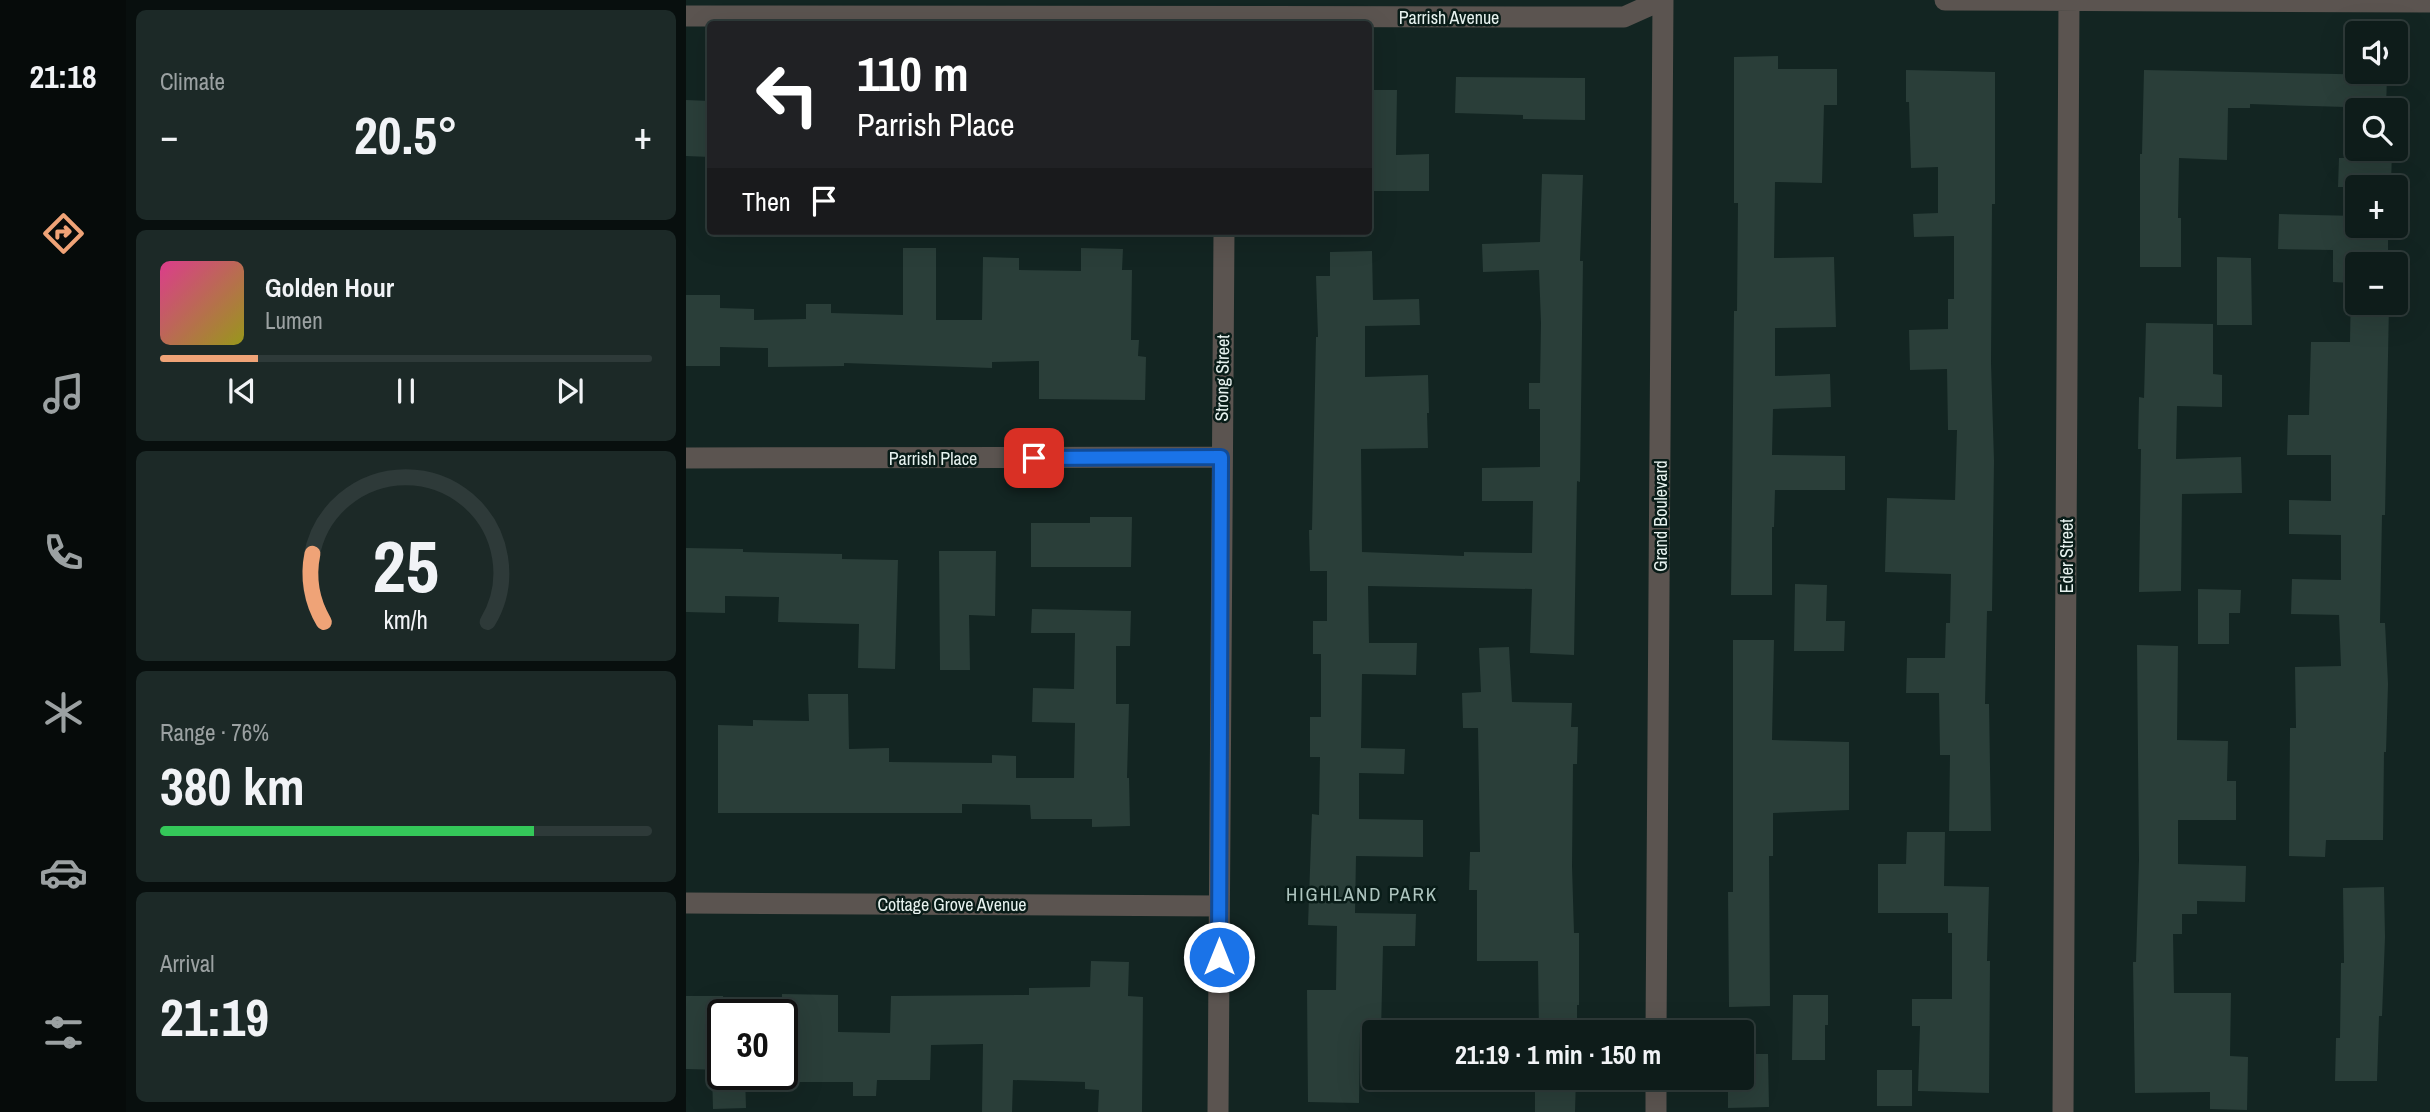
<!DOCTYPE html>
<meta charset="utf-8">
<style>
body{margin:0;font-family:"Archivo Narrow",sans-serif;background:#1c2927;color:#f1f3f6;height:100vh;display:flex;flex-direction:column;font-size:26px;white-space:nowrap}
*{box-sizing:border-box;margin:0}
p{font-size:23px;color:#9ba1a2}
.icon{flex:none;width:38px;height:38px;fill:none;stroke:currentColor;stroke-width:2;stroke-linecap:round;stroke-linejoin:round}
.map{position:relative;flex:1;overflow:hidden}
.panel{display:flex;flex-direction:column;gap:10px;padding:10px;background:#080f0e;width:560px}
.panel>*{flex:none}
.top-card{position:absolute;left:21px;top:21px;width:665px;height:214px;border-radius:7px;box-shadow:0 7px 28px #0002,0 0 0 2px #2e3a39;background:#202124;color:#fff;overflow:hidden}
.tools{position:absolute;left:1659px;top:21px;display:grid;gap:14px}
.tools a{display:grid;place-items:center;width:63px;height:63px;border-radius:7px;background:#0e1c1a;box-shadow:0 7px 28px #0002,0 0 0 2px #2e3a39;font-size:35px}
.speed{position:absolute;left:21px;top:999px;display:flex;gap:14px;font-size:35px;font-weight:700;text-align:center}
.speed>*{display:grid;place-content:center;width:91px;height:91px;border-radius:50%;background:#0e1c1a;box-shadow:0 7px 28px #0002,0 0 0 2px #2e3a39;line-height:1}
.speed .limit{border:4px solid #111;border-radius:10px;background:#fff;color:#111}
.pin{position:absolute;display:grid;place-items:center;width:60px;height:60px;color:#fff;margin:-30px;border-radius:14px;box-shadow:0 4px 10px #0006}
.me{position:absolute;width:77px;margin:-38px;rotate:0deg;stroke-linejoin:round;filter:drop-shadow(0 0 5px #0008)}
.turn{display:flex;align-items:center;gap:24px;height:147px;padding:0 35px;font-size:32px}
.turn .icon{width:91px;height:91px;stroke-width:2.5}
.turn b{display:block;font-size:49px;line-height:60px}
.then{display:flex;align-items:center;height:66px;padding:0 35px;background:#0003;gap:14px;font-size:26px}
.big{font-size:52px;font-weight:700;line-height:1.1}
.panel .card{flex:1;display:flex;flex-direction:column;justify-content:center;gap:10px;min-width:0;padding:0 24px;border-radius:10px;background:#1c2927}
.panel .dial{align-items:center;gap:0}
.dial svg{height:182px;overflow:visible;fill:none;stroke:#2e3a39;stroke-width:7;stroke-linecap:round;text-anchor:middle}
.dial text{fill:#f1f3f6;stroke:none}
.song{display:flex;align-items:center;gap:21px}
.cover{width:84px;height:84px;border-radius:10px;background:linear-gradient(135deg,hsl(330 70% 55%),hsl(60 70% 35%))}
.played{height:7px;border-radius:4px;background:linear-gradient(90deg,#efa377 20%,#2e3a39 20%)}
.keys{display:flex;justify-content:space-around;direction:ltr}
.heat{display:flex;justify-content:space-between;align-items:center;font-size:38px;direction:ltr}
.charge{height:10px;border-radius:5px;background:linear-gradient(90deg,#34c759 76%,#2e3a39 0)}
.trip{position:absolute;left:676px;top:1020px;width:392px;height:70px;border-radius:7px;background:#0e1c1a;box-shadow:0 7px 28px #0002,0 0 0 2px #2e3a39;font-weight:700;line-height:70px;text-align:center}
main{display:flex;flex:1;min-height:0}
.dock{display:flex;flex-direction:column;width:126px;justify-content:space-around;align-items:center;background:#060b0a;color:#9ba1a2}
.dock .icon{width:49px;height:49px}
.dock .selected{color:#efa377}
.dock b{font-size:32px;color:#f1f3f6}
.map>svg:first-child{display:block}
.building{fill:#2a3e39}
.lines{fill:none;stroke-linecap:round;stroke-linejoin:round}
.minor{stroke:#5b5450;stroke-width:21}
.route-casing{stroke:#114b97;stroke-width:18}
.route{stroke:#1a73e8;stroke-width:12}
.labels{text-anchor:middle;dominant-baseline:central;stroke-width:5;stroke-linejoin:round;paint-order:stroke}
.street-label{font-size:18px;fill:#e7f2ef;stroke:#091c18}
.neighbourhood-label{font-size:19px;letter-spacing:2px;fill:#afc6c0;stroke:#091c18}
</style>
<main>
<nav class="dock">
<b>21:18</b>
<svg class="icon selected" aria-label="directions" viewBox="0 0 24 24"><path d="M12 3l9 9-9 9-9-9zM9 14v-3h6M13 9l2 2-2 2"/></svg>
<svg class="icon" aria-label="music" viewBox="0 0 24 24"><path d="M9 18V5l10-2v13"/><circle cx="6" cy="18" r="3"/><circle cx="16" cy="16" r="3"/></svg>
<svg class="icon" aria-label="phone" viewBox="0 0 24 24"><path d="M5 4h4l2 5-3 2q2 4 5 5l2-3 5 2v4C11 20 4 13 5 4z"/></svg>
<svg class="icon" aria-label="climate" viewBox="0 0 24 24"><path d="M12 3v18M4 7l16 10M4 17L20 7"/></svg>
<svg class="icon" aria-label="car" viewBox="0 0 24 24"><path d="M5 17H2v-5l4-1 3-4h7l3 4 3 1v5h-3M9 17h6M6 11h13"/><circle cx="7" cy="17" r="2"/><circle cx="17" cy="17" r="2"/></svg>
<svg class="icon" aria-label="filters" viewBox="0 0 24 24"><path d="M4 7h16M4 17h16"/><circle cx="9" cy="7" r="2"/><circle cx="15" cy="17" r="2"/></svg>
</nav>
<section class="panel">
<div class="card"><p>Climate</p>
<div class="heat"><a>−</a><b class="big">20.5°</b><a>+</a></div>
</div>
<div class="card">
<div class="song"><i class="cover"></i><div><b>Golden Hour</b><p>Lumen</p></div></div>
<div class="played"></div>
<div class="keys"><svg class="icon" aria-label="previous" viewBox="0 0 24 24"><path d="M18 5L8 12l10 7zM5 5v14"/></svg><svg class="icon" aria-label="pause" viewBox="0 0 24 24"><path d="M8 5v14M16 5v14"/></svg><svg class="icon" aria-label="next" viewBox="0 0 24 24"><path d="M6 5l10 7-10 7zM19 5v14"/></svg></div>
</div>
<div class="card dial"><svg viewBox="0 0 100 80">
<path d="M14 69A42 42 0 1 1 86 69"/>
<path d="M14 69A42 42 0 0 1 9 39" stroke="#efa377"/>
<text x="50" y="56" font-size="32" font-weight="700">25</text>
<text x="50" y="72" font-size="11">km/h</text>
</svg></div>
<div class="card"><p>Range · 76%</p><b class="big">380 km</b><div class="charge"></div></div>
<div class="card"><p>Arrival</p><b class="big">21:19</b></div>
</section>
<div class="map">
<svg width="1744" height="1112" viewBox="0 0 1744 1112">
<rect width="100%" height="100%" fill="#132522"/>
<!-- building -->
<path class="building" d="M1092,56V69H1151V105H1138L1136,183L1089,182L1088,258L1148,257L1150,327L1089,328V376L1144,374L1145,407L1087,409L1086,455L1159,456V490H1089L1088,527H1086V595H1045L1048,311H1051L1052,203H1048V57Z
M1220,70L1309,72V204H1306L1305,363L1308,461L1306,611H1301L1299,704H1303L1305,831H1263L1264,755H1254L1253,693H1220L1221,658H1259L1260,623H1264L1265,574L1199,572L1201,498L1269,500L1271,430H1262L1261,369L1224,370L1223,330L1262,329V299H1268V236L1228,237L1227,214L1252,213V167L1225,168L1223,102H1220Z
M1458,70L1701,75L1700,110H1671V149H1706L1705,187H1652L1653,158H1658L1660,107L1564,104V108H1542L1541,160L1493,158L1492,218H1495V267H1454V154H1456Z
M770,77L899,78V120L837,119V115L769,113Z
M682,90H711L710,155L743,154V191H682Z
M0,100L24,101V157L0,156Z
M856,174L897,175L894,261H897L894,482L891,481L888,655L844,653L846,589L682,586L683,643H731L730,675L676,674L675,748L719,749L718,774L673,773V819L737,820V857L670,856L669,913L730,914L729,946H697L695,1032H674L673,1103L622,1102L621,990H650L651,926L622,925L626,814L633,815L634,757H624V717H635V654H627V621H641V571H624L623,530H626L630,337H632L630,276H644V252L686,251L687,300L733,299L734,325L679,326V377L742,375L743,413H741L742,448L675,449L676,552L778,556V552L846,553L847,501H796V468L854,467V409H843V383H854L855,323L853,270L797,272L796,244L854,242Z
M1593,214L1671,216V234L1702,235V264H1671V303H1703L1699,515H1696L1694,623H1699L1702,684L1700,752H1698L1697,840H1640L1639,857L1603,856L1604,728H1610L1609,667L1655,666L1653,615L1605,614L1606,579L1655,580V535L1603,534V500L1645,501V455H1601L1602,415H1623L1625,342H1664L1665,283L1647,282V250L1592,249Z
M217,248H250V320H296L297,257L333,258V270L395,271V248L437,249L436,270H446L445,340H453L452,356L460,357L459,400L353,399V361L306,362V368L158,363V366L82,367V348L34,347V366H0V295H34V308L68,309V320L120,319V304H145V313L217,315Z
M1531,257L1565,258L1566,325H1531Z
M1460,323L1527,324V374L1536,375V407L1491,406L1490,459L1555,457L1556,493L1496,494L1495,591L1453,592L1455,449H1452L1453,397L1458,398Z
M404,517H446L445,567H345V523H404Z
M0,548L57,549V552L156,554V559L212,560L209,669L172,668L173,624L92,622L93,597L39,596V613L0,612Z
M253,551H310L309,616L283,615L284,670H254Z
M1109,584L1141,585L1140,621H1159L1158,651H1108Z
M1512,589L1555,590L1554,613H1543V644H1512Z
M346,609L445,611L444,646H430V704H443L441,778H443L444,826L406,827V819H345L344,805L276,804V813H32V725L67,726V720L123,721L122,694H162L163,749L203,748V762L306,763V755L330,756V778H388L389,723L346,722L347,688L388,689L389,633H345Z
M1047,640H1088L1086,740L1163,742V810L1087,813V856H1083L1084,1006L1043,1007L1042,892H1047Z
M1451,645L1492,646L1491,740L1542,741L1541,781H1550V820H1492V864L1560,866L1559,902L1511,901V914H1496V934H1487L1488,993H1545L1544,1056L1562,1057L1561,1110L1524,1109V1092L1449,1093L1447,962H1450L1453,860Z
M823,647L826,702L886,703L885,727H892L891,764H887L886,866L888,933H893V1005H891V1032H853L852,961H791V890H783L784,852H794L792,728H777L776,693L795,692L793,648Z
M1221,832H1259L1258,886L1303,887L1301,961H1304L1303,1093L1232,1091L1234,1026H1226V999H1266V933H1262V913H1192V864H1220Z
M1698,887L1699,937L1696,1016H1693L1691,1081H1649L1650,1038H1654L1655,963H1658L1657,888Z
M405,961L443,962L442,996L457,997L456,1112H412L413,1090L399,1089V1082L327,1080L326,1112H296L297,1044L245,1045L244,1080H191L190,1096H167V1082H103L104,1036H96V994L152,995V1032L204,1033L205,996L343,995V988L404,987Z
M1107,995H1142V1025H1139V1060H1106Z
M0,996H37V1070L0,1069Z
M1055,1054H1082L1083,1107L1042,1108V1078H1055Z
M1191,1070H1226V1106H1191Z
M26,1074H59L60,1108L27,1109Z
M849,1078H890L889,1112H849Z"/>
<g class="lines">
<!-- minor -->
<path class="minor" d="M1259,0L1744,2
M0,16L938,17L976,0
M0,458L535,457
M0,903L533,906
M970,1032L977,0
M532,1112L538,231
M970,1112V1078
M1377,1112L1383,0"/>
</g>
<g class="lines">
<!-- route casing -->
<g class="route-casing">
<path id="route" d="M348,458L535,457L533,957"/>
</g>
<!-- route -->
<use href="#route" class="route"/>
</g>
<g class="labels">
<!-- street labels -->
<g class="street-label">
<text x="763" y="17">Parrish Avenue</text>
<text transform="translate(536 378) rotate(-89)">Strong Street</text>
<text x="247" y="458">Parrish Place</text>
<text transform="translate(974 516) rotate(-90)">Grand Boulevard</text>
<text transform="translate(1380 556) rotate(-90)">Eder Street</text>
<text x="266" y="904">Cottage Grove Avenue</text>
</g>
<!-- neighbourhood labels -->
<g class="neighbourhood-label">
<text x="676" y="894">HIGHLAND PARK</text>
</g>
</g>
</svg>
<div class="tools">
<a><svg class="icon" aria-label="sound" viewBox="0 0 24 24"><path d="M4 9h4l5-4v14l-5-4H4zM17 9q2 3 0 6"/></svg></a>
<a><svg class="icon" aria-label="search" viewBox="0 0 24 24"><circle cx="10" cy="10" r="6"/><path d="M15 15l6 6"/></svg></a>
<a>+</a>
<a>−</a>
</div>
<div class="speed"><div class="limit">30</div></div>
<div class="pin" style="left:348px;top:458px;background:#d93025"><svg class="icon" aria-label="arrive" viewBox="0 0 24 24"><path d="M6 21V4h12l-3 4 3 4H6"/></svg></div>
<svg class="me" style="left:533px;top:957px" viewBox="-20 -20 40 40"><circle r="17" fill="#1a73e8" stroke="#fff" stroke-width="3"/><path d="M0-11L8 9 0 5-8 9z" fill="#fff"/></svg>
<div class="trip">21:19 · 1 min · 150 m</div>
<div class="top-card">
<div class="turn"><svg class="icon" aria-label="left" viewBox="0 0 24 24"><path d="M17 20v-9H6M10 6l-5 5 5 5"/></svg><div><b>110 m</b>Parrish Place</div></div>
<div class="then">Then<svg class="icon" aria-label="arrive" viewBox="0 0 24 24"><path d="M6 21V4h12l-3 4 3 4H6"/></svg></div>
</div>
</div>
</main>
